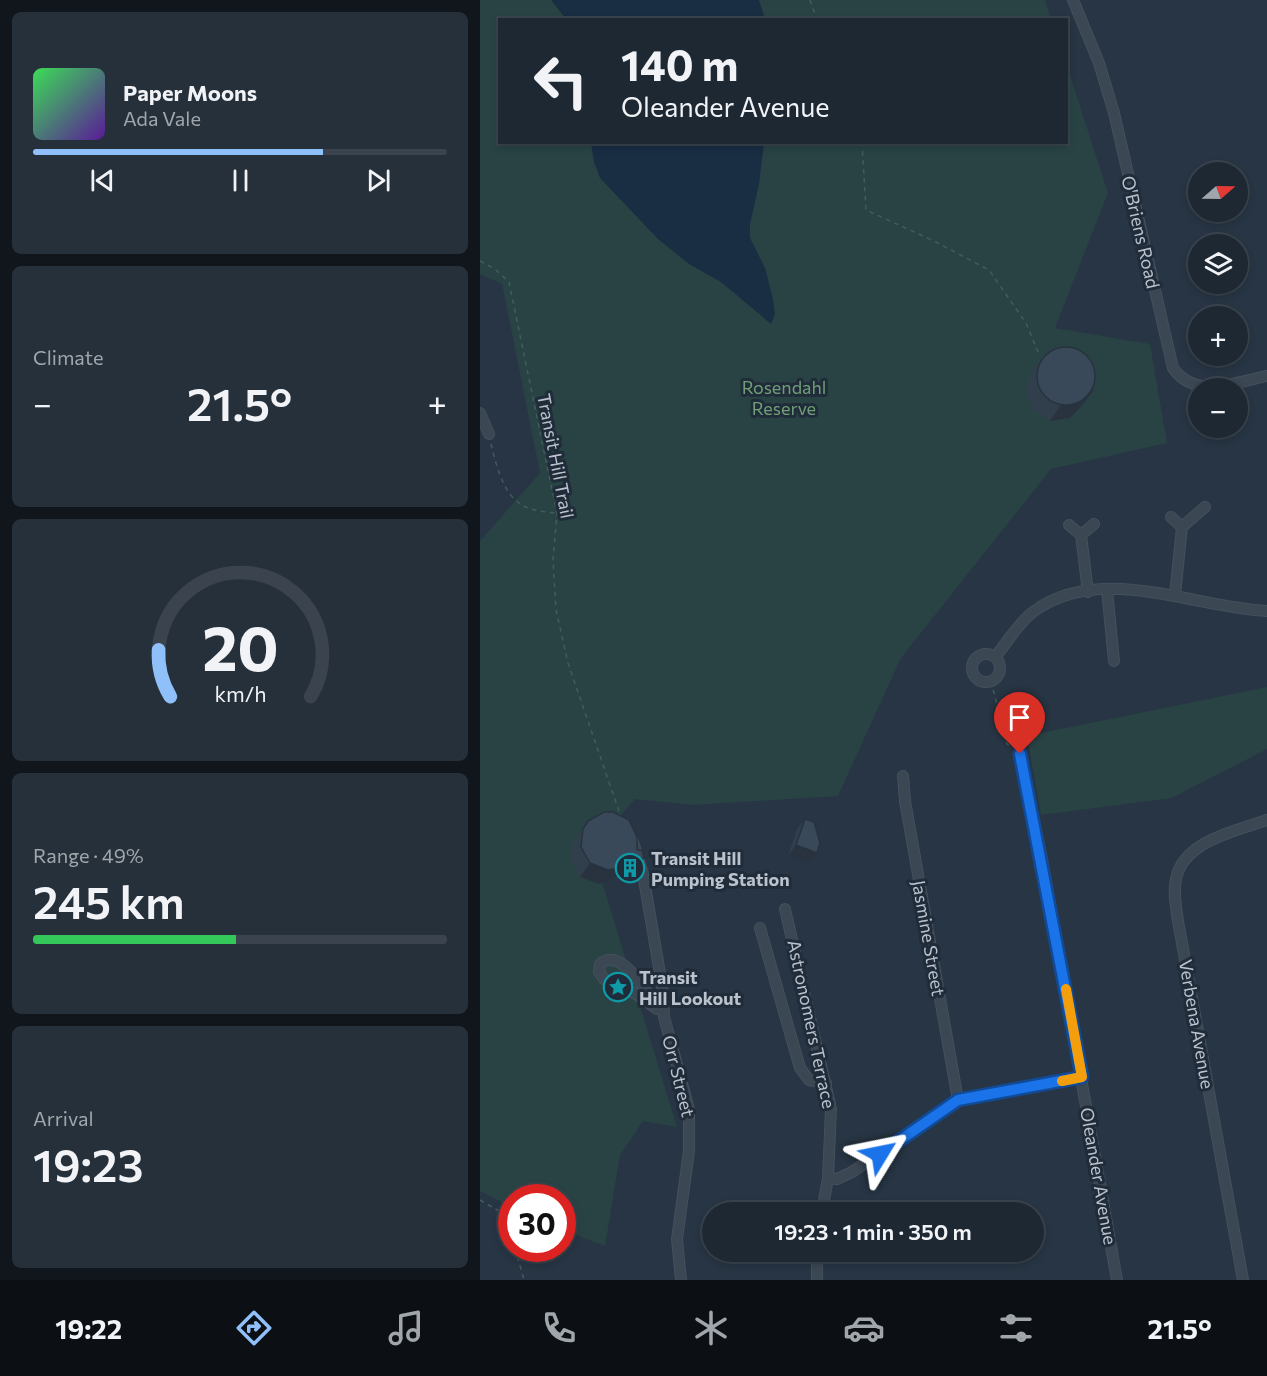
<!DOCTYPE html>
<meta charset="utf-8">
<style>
body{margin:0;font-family:Commissioner,sans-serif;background:#25303b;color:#f1f3f6;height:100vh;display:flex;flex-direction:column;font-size:22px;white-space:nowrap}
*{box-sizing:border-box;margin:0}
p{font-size:20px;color:#a0a6ac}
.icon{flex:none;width:33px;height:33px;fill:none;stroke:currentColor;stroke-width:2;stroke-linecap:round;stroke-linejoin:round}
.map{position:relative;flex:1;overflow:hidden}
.details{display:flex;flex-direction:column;gap:12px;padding:12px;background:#10161c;width:480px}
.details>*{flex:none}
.guide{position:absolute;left:18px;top:18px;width:570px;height:126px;border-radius:0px;box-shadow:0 3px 9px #0003,0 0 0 2px #3b444e;background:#1d2833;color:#f1f3f6;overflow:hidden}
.needle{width:39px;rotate:70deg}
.tools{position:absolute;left:708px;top:162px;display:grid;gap:12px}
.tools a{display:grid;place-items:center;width:60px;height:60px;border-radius:50%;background:#1d2833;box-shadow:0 3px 9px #0003,0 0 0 2px #3b444e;font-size:30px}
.speed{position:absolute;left:18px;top:1184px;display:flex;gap:12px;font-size:30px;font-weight:700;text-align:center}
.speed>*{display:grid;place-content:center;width:78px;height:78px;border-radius:50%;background:#1d2833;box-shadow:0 3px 9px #0003,0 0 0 2px #3b444e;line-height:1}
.speed .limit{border:9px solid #d22;background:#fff;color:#111}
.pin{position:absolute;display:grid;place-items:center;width:51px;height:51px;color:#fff;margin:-62px -26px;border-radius:50% 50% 50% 0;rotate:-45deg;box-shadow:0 0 6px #0007}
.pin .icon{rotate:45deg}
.me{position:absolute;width:66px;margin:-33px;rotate:55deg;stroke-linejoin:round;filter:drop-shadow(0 0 4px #0008)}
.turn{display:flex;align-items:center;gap:21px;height:126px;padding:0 24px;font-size:27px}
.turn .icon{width:78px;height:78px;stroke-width:2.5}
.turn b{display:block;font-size:42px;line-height:51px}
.big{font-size:45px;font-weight:600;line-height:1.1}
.details .widget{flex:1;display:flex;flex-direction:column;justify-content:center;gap:9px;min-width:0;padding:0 21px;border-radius:9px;background:#25303b}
.details .dial{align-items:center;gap:0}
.dial svg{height:156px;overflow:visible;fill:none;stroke:#3b444e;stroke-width:7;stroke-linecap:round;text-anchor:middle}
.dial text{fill:#f1f3f6;stroke:none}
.song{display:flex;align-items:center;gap:18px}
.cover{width:72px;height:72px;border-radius:9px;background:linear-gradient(135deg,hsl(130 70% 55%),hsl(270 70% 35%))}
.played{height:6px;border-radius:3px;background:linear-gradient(90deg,#90c0fa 70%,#3b444e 70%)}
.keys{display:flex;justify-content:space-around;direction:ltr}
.heat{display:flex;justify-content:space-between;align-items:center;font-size:33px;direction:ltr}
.charge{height:9px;border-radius:4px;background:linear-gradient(90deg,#34c759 49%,#3b444e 0)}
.trip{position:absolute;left:222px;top:1202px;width:342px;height:60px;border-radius:30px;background:#1d2833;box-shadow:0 3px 9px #0003,0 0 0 2px #3b444e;font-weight:600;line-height:60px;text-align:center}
.tab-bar{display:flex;height:96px;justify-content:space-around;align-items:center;background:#0c1014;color:#a0a6ac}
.tab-bar .icon{width:42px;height:42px}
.tab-bar .selected{color:#90c0fa}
.tab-bar b{font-size:27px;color:#f1f3f6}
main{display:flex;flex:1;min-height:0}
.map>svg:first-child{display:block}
.green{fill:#294345}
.water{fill:#192d43}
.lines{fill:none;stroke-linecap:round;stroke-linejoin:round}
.minor-casing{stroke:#45505d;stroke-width:12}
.path{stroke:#425c5c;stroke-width:1.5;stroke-dasharray:4.5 4.5;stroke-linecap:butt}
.minor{stroke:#3b4753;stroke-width:10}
.wall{fill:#313f4d}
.shaded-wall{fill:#28333f}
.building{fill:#39495a;stroke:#28333f;stroke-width:1.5}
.route-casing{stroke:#114b97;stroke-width:15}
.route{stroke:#1a73e8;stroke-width:10}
.slow{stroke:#f59e0b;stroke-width:10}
.labels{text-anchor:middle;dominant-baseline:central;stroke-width:6;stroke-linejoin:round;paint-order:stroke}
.street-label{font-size:18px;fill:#b9c2cd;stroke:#202c39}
.park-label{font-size:18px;fill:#6f9e77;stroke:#202c39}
.poi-label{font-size:18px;font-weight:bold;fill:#b9c2cd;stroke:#202c39;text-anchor:start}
</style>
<main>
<section class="details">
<div class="widget">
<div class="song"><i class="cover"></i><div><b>Paper Moons</b><p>Ada Vale</p></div></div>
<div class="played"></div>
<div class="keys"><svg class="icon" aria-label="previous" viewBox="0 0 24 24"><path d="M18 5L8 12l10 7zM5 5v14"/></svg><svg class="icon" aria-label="pause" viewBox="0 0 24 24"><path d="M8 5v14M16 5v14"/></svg><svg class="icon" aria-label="next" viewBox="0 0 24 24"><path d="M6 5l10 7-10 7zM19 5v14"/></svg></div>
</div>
<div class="widget"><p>Climate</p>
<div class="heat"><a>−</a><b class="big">21.5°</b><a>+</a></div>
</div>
<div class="widget dial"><svg viewBox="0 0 100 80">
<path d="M14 69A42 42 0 1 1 86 69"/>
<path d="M14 69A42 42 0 0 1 8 45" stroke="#90c0fa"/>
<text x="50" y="56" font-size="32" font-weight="700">20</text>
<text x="50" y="72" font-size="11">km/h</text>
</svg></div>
<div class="widget"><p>Range · 49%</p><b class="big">245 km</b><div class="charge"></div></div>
<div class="widget"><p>Arrival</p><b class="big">19:23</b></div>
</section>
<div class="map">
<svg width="787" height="1280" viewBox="0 0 787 1280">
<rect width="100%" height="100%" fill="#273544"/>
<!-- green -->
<path class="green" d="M0,0H565L571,19L20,20V142H586L587,66L628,193L575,328L670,344L687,443L571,469L421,658L358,796L213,805L155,799L112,849L197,1127L163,1121L140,1155L125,1246L83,1230L82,1197H32L31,1207L0,1191V541L60,473L22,284L0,274Z
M787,687V749L692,798L561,815L547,736Z"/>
<!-- water -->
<path class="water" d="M71,0H279L285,19H86Z
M111,143H284L279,184L270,224V238L285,268L293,299L295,314L291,324L241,282L209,264L178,239L120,178L114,162Z"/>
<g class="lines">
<!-- minor casing -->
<g class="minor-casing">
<path id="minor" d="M593,0L619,63L634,113L693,368C715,400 756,382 787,376
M0,413L9,434
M691,517L702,527L725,507
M589,525L601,535L614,524
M601,535L608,592
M627,590L634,661
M695,595L702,527
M492 668a14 14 0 1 1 28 0a14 14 0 1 1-28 0Z
M515,657C527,643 538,623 553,612C620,562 714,608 787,611
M540,754L562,859L637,1280
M423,776L425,801L478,1100
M152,839L163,874L182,985L184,1017L209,1109V1151L197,1239L201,1280
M305,909L351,1109L348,1178L342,1212
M280,928L320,1068L329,1080L346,1083
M177,1009L156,994L124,979L119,972L120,964C141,946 168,993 177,1009L184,1010
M348,1178L357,1179L372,1172L478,1100L602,1077
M337,1280V1251
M763,1280L698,921C696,907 693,893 696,879C703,841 756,831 787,820"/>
</g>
<!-- path -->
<path class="path" d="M330,0L337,20
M382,142L386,210L454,241L509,270L546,323L558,352
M0,261L15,269L29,282L77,514L73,560L76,610L88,663L141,817
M11,444C16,464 23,496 44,506C53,511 66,512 76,513
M511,681L527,744L532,748
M0,1200L19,1211L32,1234
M35,1248L44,1280"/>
<!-- minor -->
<use href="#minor" class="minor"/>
</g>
<!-- wall -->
<path class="wall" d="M561,359L604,403L590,418L570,421L553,410L546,391L551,373Z
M325,819L337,853L329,864L308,856L317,829Z
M108,821L154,872L140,874L128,882L118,884L100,877L91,861L93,843Z"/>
<!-- shaded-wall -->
<path class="shaded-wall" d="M614,389L604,403L590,418L570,421L580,406Z
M316,845L337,853L329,864L308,856Z
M164,858L154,872L140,874L128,882L118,884L100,877L110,863L149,860Z"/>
<!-- building -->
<path class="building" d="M557 376a29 29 0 1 1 58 0a29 29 0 1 1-58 0Z
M124,812H133L149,820L157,837V850H162L164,858L149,860L138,868L128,870L110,863L101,847L103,829L108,821Z
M325,819L334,822L340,843L337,853L316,845Z"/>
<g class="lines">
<!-- route casing -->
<g class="route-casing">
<path id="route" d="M400,1154L478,1100L602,1077L540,754"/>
</g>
<!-- route -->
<use href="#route" class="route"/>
<!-- slow -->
<path class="slow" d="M582,1081L602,1077L586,989"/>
</g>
<!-- icons -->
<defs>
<g id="building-ring" transform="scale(1.5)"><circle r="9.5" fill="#202c39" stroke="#0f9aa8" stroke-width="1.5"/><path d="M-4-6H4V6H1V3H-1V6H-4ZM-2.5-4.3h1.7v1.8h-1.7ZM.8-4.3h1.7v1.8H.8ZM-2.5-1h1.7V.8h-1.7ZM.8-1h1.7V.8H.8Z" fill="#0f9aa8"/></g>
<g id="sight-ring" transform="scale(1.5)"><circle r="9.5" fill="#202c39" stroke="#0f9aa8" stroke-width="1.5"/><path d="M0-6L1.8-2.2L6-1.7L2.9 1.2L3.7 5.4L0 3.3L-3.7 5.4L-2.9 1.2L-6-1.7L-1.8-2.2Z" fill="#0f9aa8"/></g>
</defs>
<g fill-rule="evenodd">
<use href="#building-ring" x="150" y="868"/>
<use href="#sight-ring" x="138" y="987"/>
</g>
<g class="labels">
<!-- street labels -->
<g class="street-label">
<text transform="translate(661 232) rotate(77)">O'Briens Road</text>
<text transform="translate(76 456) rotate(79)">Transit Hill Trail</text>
<text transform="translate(449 938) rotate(80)">Jasmine Street</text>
<text transform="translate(332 1024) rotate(78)">Astronomers Terrace</text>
<text transform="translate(717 1024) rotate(80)">Verbena Avenue</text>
<text transform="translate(199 1076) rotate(76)">Orr Street</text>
<text transform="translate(619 1176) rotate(80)">Oleander Avenue</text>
</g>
<!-- park labels -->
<g class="park-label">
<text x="304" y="387">Rosendahl<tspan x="304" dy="21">Reserve</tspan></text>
</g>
<!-- poi labels -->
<g class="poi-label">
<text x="171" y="858">Transit Hill<tspan x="171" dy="21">Pumping Station</tspan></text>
<text x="159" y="977">Transit<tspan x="159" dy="21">Hill Lookout</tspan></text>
</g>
</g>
</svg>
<div class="tools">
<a><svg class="needle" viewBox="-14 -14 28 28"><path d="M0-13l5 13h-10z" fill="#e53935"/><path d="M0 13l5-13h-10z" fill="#a0a6ac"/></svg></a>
<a><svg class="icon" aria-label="layers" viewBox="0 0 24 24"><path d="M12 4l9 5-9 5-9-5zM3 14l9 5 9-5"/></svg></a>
<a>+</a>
<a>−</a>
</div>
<div class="speed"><div class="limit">30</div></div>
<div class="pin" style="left:540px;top:754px;background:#d93025"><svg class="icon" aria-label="arrive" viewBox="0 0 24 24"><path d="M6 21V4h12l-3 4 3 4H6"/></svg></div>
<svg class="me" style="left:400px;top:1154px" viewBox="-20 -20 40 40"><path d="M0-17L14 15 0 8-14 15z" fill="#1a73e8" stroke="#fff" stroke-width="4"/></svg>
<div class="trip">19:23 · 1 min · 350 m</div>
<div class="guide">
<div class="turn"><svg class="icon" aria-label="left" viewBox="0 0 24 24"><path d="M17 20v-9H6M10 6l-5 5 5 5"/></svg><div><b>140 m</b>Oleander Avenue</div></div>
</div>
</div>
</main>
<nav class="tab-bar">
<b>19:22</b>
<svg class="icon selected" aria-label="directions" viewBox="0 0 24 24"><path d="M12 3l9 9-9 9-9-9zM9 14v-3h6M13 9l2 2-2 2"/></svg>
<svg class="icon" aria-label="music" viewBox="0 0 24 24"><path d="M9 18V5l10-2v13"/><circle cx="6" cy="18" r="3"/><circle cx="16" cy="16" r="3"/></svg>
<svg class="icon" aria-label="phone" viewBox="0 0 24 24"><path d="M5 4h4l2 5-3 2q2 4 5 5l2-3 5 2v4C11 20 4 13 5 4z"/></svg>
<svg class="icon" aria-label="climate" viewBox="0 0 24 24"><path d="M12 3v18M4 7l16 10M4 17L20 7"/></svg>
<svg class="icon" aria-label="car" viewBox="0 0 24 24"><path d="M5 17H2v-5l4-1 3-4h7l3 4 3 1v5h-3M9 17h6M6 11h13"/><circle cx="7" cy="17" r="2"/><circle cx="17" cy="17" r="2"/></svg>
<svg class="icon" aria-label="filters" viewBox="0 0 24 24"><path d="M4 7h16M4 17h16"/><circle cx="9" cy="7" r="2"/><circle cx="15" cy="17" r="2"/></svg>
<b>21.5°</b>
</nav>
